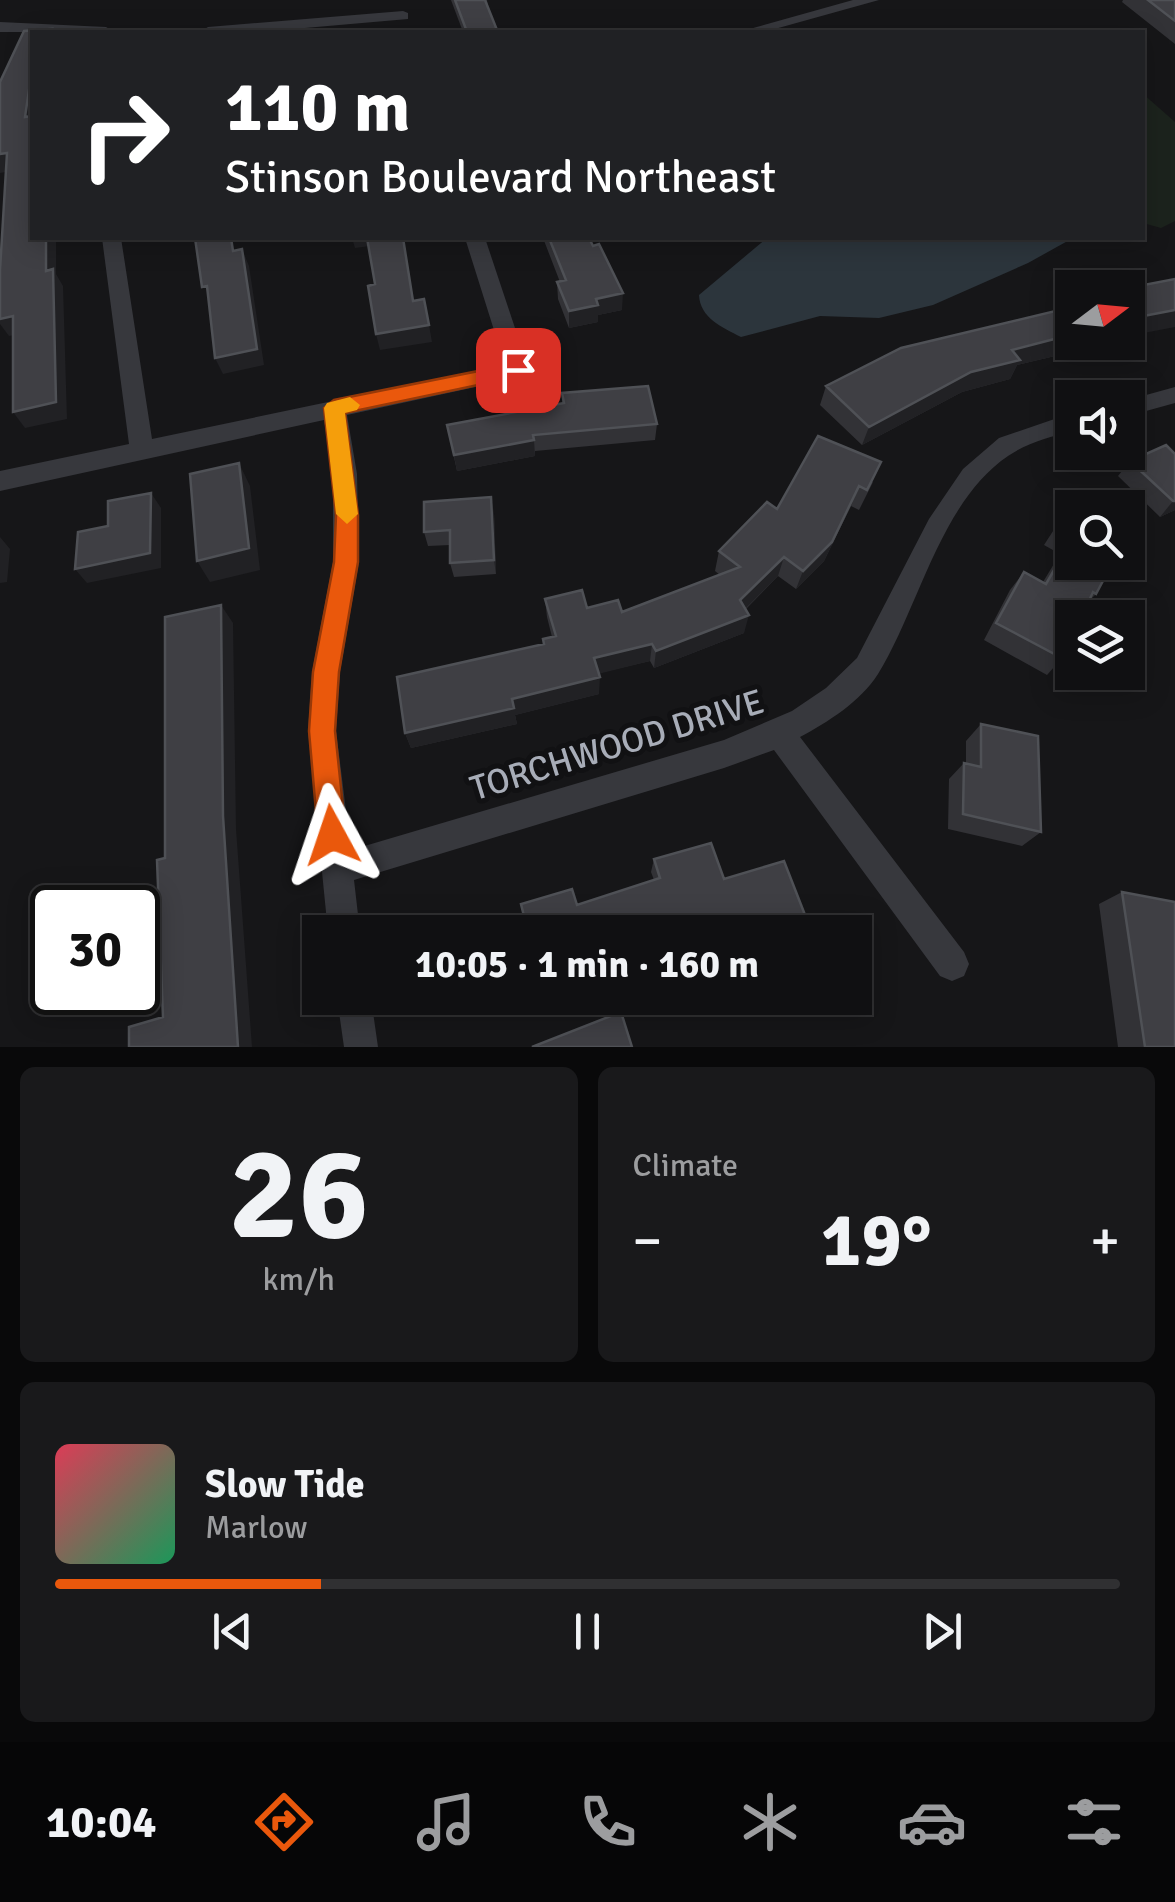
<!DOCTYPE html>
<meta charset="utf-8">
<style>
body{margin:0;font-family:Signika,sans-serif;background:#19191b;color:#f1f3f6;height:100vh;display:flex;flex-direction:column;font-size:38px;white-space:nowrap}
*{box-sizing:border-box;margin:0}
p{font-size:32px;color:#9c9d9f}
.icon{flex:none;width:55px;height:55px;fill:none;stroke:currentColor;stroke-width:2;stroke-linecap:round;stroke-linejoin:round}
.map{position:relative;height:1047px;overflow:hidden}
.sheet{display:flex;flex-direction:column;gap:20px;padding:20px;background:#09090a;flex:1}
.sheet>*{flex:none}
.hud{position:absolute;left:30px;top:30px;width:1115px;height:210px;border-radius:0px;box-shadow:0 5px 25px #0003,0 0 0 2px #303032;background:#202124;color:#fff;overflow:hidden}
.needle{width:65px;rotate:74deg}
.controls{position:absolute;left:1055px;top:270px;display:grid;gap:20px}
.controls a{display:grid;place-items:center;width:90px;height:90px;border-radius:0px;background:#101012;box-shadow:0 5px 25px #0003,0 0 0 2px #303032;font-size:50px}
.speed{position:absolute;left:30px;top:885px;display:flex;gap:20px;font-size:50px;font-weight:700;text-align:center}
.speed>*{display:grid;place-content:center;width:130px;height:130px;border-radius:50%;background:#101012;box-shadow:0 5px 25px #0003,0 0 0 2px #303032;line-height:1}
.speed .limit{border:5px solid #111;border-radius:15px;background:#fff;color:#111}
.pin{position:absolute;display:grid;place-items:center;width:85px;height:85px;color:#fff;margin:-42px;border-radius:20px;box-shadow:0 5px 15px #0006}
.me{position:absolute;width:110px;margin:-55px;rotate:355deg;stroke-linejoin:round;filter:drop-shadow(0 0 8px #0008)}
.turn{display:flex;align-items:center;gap:35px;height:210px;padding:0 30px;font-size:45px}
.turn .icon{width:130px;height:130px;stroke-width:2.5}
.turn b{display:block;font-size:70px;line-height:85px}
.big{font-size:75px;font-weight:700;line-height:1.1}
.sheet .widget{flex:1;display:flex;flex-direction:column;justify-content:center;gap:15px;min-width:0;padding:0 35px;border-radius:15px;background:#19191b}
.sheet .dial{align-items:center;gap:0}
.dial b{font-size:130px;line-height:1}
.song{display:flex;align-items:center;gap:30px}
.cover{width:120px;height:120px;border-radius:15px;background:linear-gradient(135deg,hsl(350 70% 55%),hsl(150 70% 35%))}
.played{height:10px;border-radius:5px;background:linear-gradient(90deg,#ea580c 25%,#303032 25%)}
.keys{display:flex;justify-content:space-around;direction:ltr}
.heat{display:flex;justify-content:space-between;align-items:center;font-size:55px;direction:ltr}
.sheet .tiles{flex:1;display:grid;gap:20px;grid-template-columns:1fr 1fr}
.widget:last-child{grid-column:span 2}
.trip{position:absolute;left:302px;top:915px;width:570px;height:100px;border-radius:0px;background:#101012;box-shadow:0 5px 25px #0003,0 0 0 2px #303032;font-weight:700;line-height:100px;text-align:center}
.tabs{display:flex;height:160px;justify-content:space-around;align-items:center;background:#060607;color:#9c9d9f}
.tabs .icon{width:70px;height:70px}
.tabs .current{color:#ea580c}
.tabs b{font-size:45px;color:#f1f3f6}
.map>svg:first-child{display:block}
.green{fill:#1c231d}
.water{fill:#2c353c}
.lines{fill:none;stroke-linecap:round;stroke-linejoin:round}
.minor{fill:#37383d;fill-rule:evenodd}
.wall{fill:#323236}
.shaded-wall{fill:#212124}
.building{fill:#3f3f44;stroke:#4f5156;stroke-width:2.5}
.route{fill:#ea580c;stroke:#983908;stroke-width:2.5}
.slow{fill:#f59e0b}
.labels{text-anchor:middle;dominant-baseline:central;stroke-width:10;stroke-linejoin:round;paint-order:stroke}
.street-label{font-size:35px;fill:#a8adb8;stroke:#111113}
</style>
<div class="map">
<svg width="1175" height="1047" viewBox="0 0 1175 1047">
<rect width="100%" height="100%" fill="#161618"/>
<!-- green -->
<path class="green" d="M1142,93L1175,122V221L1161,228L1143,223Z"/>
<!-- water -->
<path class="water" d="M767,238H1073L1028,263L933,305L879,318L820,316L741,337C722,327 700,318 699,295Z"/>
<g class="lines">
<!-- minor -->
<path class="minor" d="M853,0H879L764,32H739Z
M403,11L408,13V19L259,32H200L208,27Z
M0,22L106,27L114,32H0Z
M102,238H121L152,439L505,365L465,238H485L529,370L526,376L347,415L357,474L359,562L340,672L336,731L351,850L724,740L792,711L826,688L857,658L929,519L963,469L999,438L1072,413V431C1050,437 1027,443 1008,456C940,502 919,608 878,674C860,702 828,722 800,737L964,952L969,964L964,976L952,981L940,976L774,750L724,768L354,880L360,932H328L308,731L312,672L333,562V474L324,420L0,491V471L129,444Z
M1175,387V403L1128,416V400Z
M337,998H371L378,1047H344Z"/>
</g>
<!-- wall -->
<path class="wall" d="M451,0H487L488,7L497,32H463Z
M1123,0H1175V44L1122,2Z
M543,238H589L622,310L598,315V322L569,328L558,299L557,282H560Z
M1072,307L1098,342L1090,354L1060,361L1055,356L1017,365L1010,379L962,392L862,445L820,405L826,386Z
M562,393L657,424L655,440L535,451V456L457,471L447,425L562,403Z
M1166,445L1175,510L1160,517L1118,476L1130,461Z
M873,482L859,510L851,506L824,561L796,589L778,576L746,609L744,633L654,668L650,661L599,673V694L515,715L517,724L411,748L405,733L543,644V639L552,637L547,617L545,599L587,608L622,612L720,575L715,571L719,551L777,509Z
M1077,494L1072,508V562L1096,594L1088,602L1062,658L1047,675L984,640L1010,590L1024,572L1043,582L1060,554L1044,545Z
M494,513L496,574L454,577L450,563V545L428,546L424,532Z
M981,724L1041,832L1022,846L948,829L949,779L964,763H966V741Z
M654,859L724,879L796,926L773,932H528L577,905L654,880L651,872Z
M1122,892L1175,1047H1118L1099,904Z"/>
<!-- shaded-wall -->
<path class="shaded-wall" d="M32,70V132L25,117Z
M7,153L17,170L0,173V154Z
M46,238H56V274L63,286L67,419L25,428L13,412L46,271Z
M352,238H368L370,246L355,248Z
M242,249L249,266L264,365L223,374L215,358Z
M623,293L622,310L598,315V322L569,328V311L596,299Z
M1175,310V327L1128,336V319Z
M13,316L24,333L9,336L0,324V319Z
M429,325L432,342L380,350L376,334Z
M1066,336L1055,356L1017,365L1010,379L962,392L862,445L869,427L1012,350Z
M1072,342H1098L1090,354L1060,361Z
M534,440L535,456L457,471L454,455Z
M239,463L250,486L260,570L210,582L197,561Z
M859,486L851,506L824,561L796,589L803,571Z
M151,493L161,508V568L87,583L75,569Z
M491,497L494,513L496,574L494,560Z
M1173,501H1175V510L1160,517Z
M0,537L10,549L7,582L0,583Z
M784,557L778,576L736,618L740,600Z
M221,605L233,623L236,829L252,1047H238L223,816Z
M749,615L744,633L654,668L656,651Z
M652,644L650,661L594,675V658Z
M600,677L599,694L515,715L517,724L411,748L405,733L512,699Z
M805,915L796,926L773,932H746Z"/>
<!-- building -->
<path class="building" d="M455,0H485L497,30L467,32Z
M1148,0H1175V21Z
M52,29L51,32H32V70L25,117L32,116V238H46V271L53,269L56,402L13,412V316L0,319V270L7,153L0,154V82L24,31Z
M195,238H231L233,251L242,249L257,349L215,358L207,286L202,287Z
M367,238H403L413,301L424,299L429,325L376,334L368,286L375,284Z
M549,238H589L593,246L599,244L623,293L596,299L598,305L569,311L557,282L566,280Z
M1175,279V310L1128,319V288Z
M1072,307V342L1066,336L1012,350L1020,360L971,372L869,427L826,386L901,348Z
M648,386L657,424L533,435L534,440L454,455L447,425L564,403L562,393Z
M818,436L881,462L867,490L859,486L832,542L803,571L784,557L740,600L749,615L656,651L652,644L594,658L600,677L512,699L514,708L405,733L397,677L544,644L543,639L556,636L545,599L582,590L587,608L618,600L622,612L740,567L719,551L767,502L777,509Z
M1166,445L1175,454V501H1173L1130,461Z
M239,463L249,548L197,561L190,474Z
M151,493L150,553L75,569L78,532L108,526V501Z
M1077,494L1103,508H1072V534L1057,526Z
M491,497L494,560L450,563V530L424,532V502Z
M1128,520L1135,524L1128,537Z
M1072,539V562H1113L1096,594L1093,592L1081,618H1072V636L1062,658L996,623L1024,572L1046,584Z
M221,605L223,816L238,1047H129V1027L163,1017L157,860L165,858V617Z
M981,724L1038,736L1041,832L963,814L964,763L981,767Z
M711,843L724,879L784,861L805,915L746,932H528L521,904L572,889L577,905L660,878L654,859Z
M1122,892L1175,902V1047H1145Z
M621,1012L632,1047H532Z"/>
<!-- route -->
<path class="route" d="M518,363L528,370L525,375L345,413L358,515V562L339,672L335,731L346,835L342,845L332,849L322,845L318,835L309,731L313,672L334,562L336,515L324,408L334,400Z"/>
<!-- slow -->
<path class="slow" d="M350,397L360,405L357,410L345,413L358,514L347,524L336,514L324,408L327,403Z"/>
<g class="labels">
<!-- street labels -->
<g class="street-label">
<text transform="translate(617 745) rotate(-17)">TORCHWOOD DRIVE</text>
</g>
</g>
</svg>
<div class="controls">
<a><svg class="needle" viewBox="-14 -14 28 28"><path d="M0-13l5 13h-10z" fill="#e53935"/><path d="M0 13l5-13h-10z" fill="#9c9d9f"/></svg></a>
<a><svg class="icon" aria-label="sound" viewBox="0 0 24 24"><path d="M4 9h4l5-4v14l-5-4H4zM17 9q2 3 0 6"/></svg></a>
<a><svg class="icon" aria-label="search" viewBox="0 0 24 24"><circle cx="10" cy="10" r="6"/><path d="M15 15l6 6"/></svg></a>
<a><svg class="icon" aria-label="layers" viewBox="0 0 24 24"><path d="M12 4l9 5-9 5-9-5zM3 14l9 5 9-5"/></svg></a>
</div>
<div class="speed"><div class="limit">30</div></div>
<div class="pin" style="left:518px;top:370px;background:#d93025"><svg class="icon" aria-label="arrive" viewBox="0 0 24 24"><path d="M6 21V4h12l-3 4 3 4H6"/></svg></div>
<svg class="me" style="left:332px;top:835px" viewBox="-20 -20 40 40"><path d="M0-17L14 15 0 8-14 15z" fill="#ea580c" stroke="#fff" stroke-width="4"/></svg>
<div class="trip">10:05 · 1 min · 160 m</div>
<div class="hud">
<div class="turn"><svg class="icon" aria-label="right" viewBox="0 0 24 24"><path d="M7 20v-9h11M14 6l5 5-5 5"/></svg><div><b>110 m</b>Stinson Boulevard Northeast</div></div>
</div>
</div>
<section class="sheet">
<div class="tiles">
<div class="widget dial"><b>26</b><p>km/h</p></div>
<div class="widget"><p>Climate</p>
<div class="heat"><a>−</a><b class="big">19°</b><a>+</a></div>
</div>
<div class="widget">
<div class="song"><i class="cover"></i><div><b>Slow Tide</b><p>Marlow</p></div></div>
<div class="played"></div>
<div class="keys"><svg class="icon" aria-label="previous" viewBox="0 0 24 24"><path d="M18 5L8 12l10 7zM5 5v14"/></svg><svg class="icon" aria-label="pause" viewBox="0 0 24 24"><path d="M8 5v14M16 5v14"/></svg><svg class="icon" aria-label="next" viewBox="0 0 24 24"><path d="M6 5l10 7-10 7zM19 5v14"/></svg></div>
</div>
</div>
</section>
<nav class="tabs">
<b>10:04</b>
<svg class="icon current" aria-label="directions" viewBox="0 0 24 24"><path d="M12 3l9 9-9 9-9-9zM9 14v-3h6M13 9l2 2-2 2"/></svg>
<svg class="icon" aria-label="music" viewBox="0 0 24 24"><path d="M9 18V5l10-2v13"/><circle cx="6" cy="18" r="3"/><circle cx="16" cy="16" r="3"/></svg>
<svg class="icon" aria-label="phone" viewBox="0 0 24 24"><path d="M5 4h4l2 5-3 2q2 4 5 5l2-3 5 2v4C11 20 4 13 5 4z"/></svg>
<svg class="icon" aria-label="climate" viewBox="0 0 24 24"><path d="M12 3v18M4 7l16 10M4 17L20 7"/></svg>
<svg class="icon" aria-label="car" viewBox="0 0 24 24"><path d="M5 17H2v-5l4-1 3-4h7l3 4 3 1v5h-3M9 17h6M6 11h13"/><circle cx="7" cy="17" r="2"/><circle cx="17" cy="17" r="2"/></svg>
<svg class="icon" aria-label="filters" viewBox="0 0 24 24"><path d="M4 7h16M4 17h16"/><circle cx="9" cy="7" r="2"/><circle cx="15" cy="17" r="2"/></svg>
</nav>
